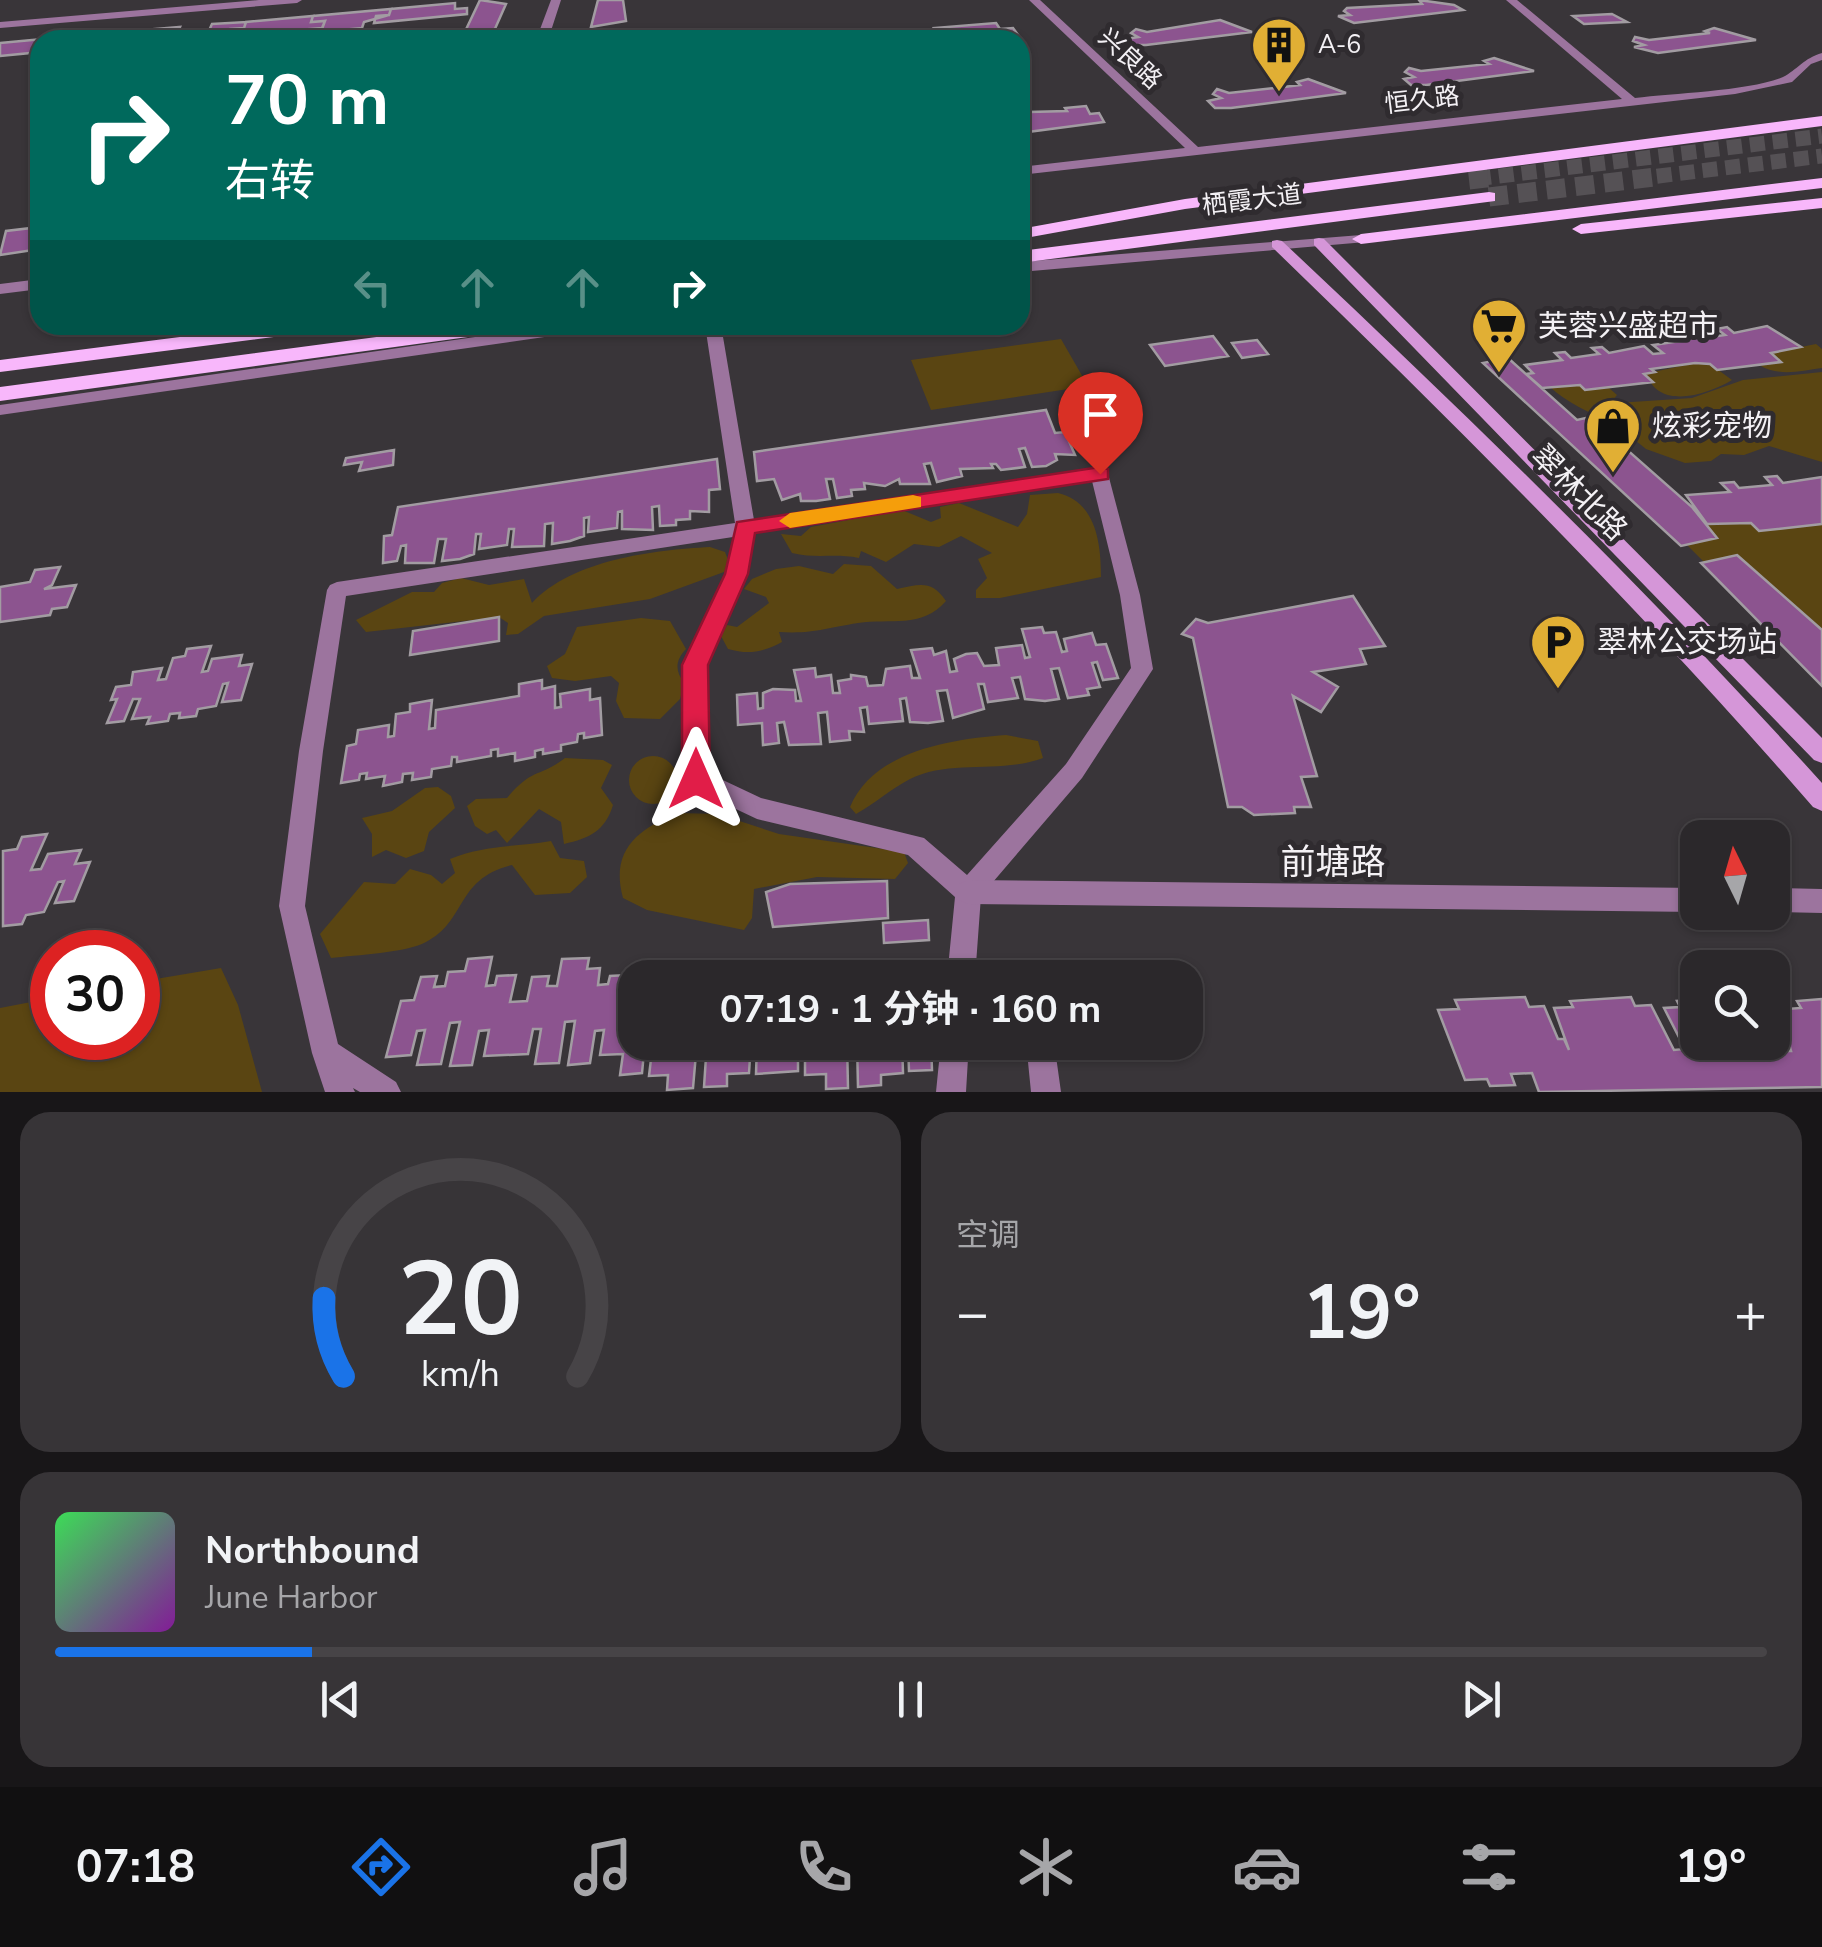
<!DOCTYPE html>
<html lang="zh">
<meta charset="utf-8">
<style>
body{margin:0;font-family:"Nunito Sans","Noto Sans SC",sans-serif;background:#373437;color:#f1f3f6;height:100vh;display:flex;flex-direction:column;font-size:38px;white-space:nowrap}
*{box-sizing:border-box;margin:0}
p{font-size:32px;color:#a6a6a9}
.icon{flex:none;width:55px;height:55px;fill:none;stroke:currentColor;stroke-width:2;stroke-linecap:round;stroke-linejoin:round}
.map{position:relative;height:1092px;overflow:hidden}
.details{display:flex;flex-direction:column;gap:20px;padding:20px;background:#181618;flex:1}
.details>*{flex:none}
.banner{position:absolute;left:30px;top:30px;width:1000px;height:305px;border-radius:30px;box-shadow:0 2px 8px #0004,0 0 0 2px #474447;background:#00695c;color:#fff;overflow:hidden}
.needle{width:65px;rotate:355deg}
.tools{position:absolute;left:1680px;top:820px;display:grid;gap:20px}
.tools a{display:grid;place-items:center;width:110px;height:110px;border-radius:20px;background:#2b282b;box-shadow:0 2px 8px #0004,0 0 0 2px #474447;font-size:50px}
.speed{position:absolute;left:30px;top:930px;display:flex;gap:20px;font-size:50px;font-weight:700;text-align:center}
.speed>*{display:grid;place-content:center;width:130px;height:130px;border-radius:50%;background:#2b282b;box-shadow:0 2px 8px #0004,0 0 0 2px #474447;line-height:1}
.speed .limit{border:15px solid #d22;background:#fff;color:#111}
.pin{position:absolute;display:grid;place-items:center;width:85px;height:85px;color:#fff;margin:-102px -42px;border-radius:50% 50% 50% 0;rotate:-45deg;box-shadow:0 0 10px #0007}
.pin .icon{rotate:45deg}
.me{position:absolute;width:110px;margin:-55px;rotate:0deg;stroke-linejoin:round;filter:drop-shadow(0 0 8px #0008)}
.turn{display:flex;align-items:center;gap:35px;height:210px;padding:0 30px;font-size:45px}
.turn .icon{width:130px;height:130px;stroke-width:2.5}
.turn b{display:block;font-size:70px;line-height:85px}
.lanes{display:flex;align-items:center;height:95px;padding:0 30px;background:#0003;justify-content:center;gap:50px;direction:ltr}
.lanes .off{opacity:.35}
.big{font-size:75px;font-weight:700;line-height:1.1}
.details .tile{flex:1;display:flex;flex-direction:column;justify-content:center;gap:15px;min-width:0;padding:0 35px;border-radius:30px;background:#373437}
.details .dial{align-items:center;gap:0}
.dial svg{height:260px;overflow:visible;fill:none;stroke:#474447;stroke-width:7;stroke-linecap:round;text-anchor:middle}
.dial text{fill:#f1f3f6;stroke:none}
.song{display:flex;align-items:center;gap:30px}
.cover{width:120px;height:120px;border-radius:15px;background:linear-gradient(135deg,hsl(130 70% 55%),hsl(290 70% 35%))}
.played{height:10px;border-radius:5px;background:linear-gradient(90deg,#1a73e8 15%,#474447 15%)}
.keys{display:flex;justify-content:space-around;direction:ltr}
.heat{display:flex;justify-content:space-between;align-items:center;font-size:55px;direction:ltr}
.details .tiles{flex:1;display:grid;gap:20px;grid-template-columns:1fr 1fr}
.tile:last-child{grid-column:span 2}
.trip{position:absolute;left:618px;top:960px;width:585px;height:100px;border-radius:30px;background:#2b282b;box-shadow:0 2px 8px #0004,0 0 0 2px #474447;font-weight:700;line-height:100px;text-align:center}
.menu{display:flex;height:160px;justify-content:space-around;align-items:center;background:#111011;color:#a6a6a9}
.menu .icon{width:70px;height:70px}
.menu .current{color:#1a73e8}
.menu b{font-size:45px;color:#f1f3f6}
.map>svg:first-child{display:block}
.green{fill:#5a4512}
.building{fill:#8c548f;stroke:#a29ca2;stroke-width:2.5}
.lines{fill:none;stroke-linecap:round;stroke-linejoin:round}
.primary-tunnel-far1{stroke:#555155;stroke-width:15;stroke-dasharray:15 8;stroke-linecap:butt}
.primary-tunnel{stroke:#555155;stroke-width:19;stroke-dasharray:19 10;stroke-linecap:butt}
.minor{fill:#9c749e;fill-rule:evenodd}
.tertiary{fill:#9c749e;fill-rule:evenodd}
.secondary{fill:#d596d8;fill-rule:evenodd}
.primary{fill:#f8b7fb;fill-rule:evenodd}
.route{fill:#e11d48;stroke:#92132f;stroke-width:2.5}
.slow{fill:#f59e0b}
.labels{text-anchor:middle;dominant-baseline:central;stroke-width:10;stroke-linejoin:round;paint-order:stroke}
.far-poi-label{font-size:25px;fill:#f4f1f5;stroke:#2f2b2f;text-anchor:start}
.far-street-label{font-size:25px;fill:#f4f1f5;stroke:#2f2b2f}
.poi-label{font-size:30px;fill:#f4f1f5;stroke:#2f2b2f;text-anchor:start}
.street-label{font-size:30px;fill:#f4f1f5;stroke:#2f2b2f}
.near-street-label{font-size:35px;fill:#f4f1f5;stroke:#2f2b2f}
</style>
<div class="map">
<svg width="1822" height="1092" viewBox="0 0 1822 1092">
<rect width="100%" height="100%" fill="#393539"/>
<!-- green -->
<path class="green" d="M1061,339L1088,386L931,410L911,360Z
M1816,344L1822,349V368C1800,371 1779,377 1759,365L1780,362L1771,353Z
M1695,363L1710,364L1732,380C1714,391 1679,404 1659,391C1649,384 1653,382 1644,374Z
M1822,372V462L1769,446L1744,455L1721,454L1711,461L1685,463L1646,449L1615,424L1617,403L1692,398L1743,380Z
M1580,385L1586,390L1609,388L1617,395L1609,405V421C1590,413 1566,402 1550,387Z
M1058,493C1096,502 1101,543 1101,577L1000,598H976V590L987,578L978,559L992,553L961,536L939,547L914,544L886,562L861,551L859,558C835,553 817,559 792,553L781,534L801,536L811,527L902,510L931,522L941,518L940,507L959,503L1018,527L1027,514L1030,495Z
M1734,521L1751,523L1759,531L1822,524V630L1738,555L1704,562L1687,545L1716,538L1703,525Z
M710,547L725,552L730,565L724,572L650,599L544,616L518,634L506,635L508,623L499,617L366,632L356,620L412,592H434L442,583L461,578L489,585L524,579L532,603C572,560 653,550 710,547Z
M844,564L871,566L897,589C919,585 931,579 946,601C922,629 890,618 858,623C826,628 814,634 779,632L782,642C763,652 749,655 728,649L721,636L727,625L737,627L769,603L766,597L744,589L752,579L776,569L799,566L833,574Z
M641,618L670,621L686,649C675,661 675,670 684,683L680,699L660,719L624,718L616,701L619,683L611,676L575,681L552,678L547,666L565,654L577,627Z
M1006,735L1038,741L1043,758C1001,774 950,759 910,779C891,789 874,804 856,814L850,807C873,751 951,739 1006,735Z
M629 780a24 24 0 1 1 48 0a24 24 0 1 1-48 0Z
M565,758L603,760L612,765L601,788L613,805C605,831 590,838 564,844L561,822L539,809L507,843L496,830L487,834L475,826L467,806L476,799L507,798C533,767 539,778 565,758Z
M438,787L451,796L455,808L429,832L424,851L406,858L386,850L372,857V834L362,818L392,811L425,788Z
M678,813L718,814L779,834L904,852L908,863L895,879L817,877L754,889L752,918L744,930L647,910L623,898C610,851 637,829 678,813Z
M551,841L560,858L584,861L587,877L570,893L535,895L512,865C455,879 467,921 426,942C406,953 356,955 331,958L320,934L364,882L395,884L410,869L431,875L442,884L455,873L450,859C483,845 516,847 551,841Z
M221,968L238,1005L262,1092H0V1008L52,998V1038H138V982Z"/>
<!-- building -->
<path class="building" d="M480,0L506,4L490,40H461Z
M598,0H623L626,21L591,27Z
M1419,0L1454,5L1463,10L1354,23L1338,16L1350,15L1344,11L1347,8L1422,4Z
M455,3V9L467,8V14L374,23L376,16L389,15L391,9Z
M391,9L389,15L364,22L362,28L321,32L325,21L311,22L313,16Z
M1612,14L1627,22L1584,24L1573,16Z
M313,16L311,22L325,21L322,28L227,36L230,29L244,28L246,22Z
M1220,20L1252,32L1146,45H1132L1126,39L1138,37L1131,33L1136,29L1147,32Z
M246,22L244,28L207,35L212,24Z
M996,23L1000,29L1013,28L1018,35L962,40H928L926,36L938,35L934,28Z
M180,27L175,38L141,36L144,30Z
M1714,28L1756,40L1658,53L1634,47L1644,45L1633,41L1635,37L1649,40L1710,33L1705,31Z
M144,30L141,36L156,35L153,40H72Z
M75,36L40,40V52L0,56V43Z
M1494,58L1534,71L1426,85H1411L1404,79L1414,77L1405,72L1409,68L1421,71L1489,64L1484,61Z
M1308,79L1346,93L1231,108H1215L1208,101L1221,98L1213,94L1217,89L1229,93L1275,88L1300,85L1297,82Z
M1086,106L1090,114L1099,113L1104,122L1020,133V117L1030,116L1029,112L1067,111L1065,108Z
M40,227V249L0,255L6,231Z
M1767,326L1801,347L1771,353L1781,362L1717,370L1710,364L1695,363L1651,369L1655,372L1644,374L1653,382L1585,390L1580,385L1542,388L1526,374L1533,373L1525,365L1562,360L1555,353L1565,352L1571,358L1599,354L1592,348L1602,347L1609,353L1644,346L1653,354L1663,353L1653,345L1688,340L1682,335L1692,333L1698,339L1725,335L1717,329L1727,327L1734,333Z
M1213,336L1228,356L1165,366L1150,345Z
M1257,340L1268,354L1242,358L1232,343Z
M1508,358L1577,420L1590,417L1692,507L1717,538L1681,546L1483,363Z
M1046,410L1055,433L1065,432L1075,455L1055,454L1057,460L1046,466L1032,467L1025,448L1019,449L1025,467L1001,470L996,464H991L993,468L960,469L962,476L937,482L931,463L924,464L930,484H900L899,479L885,486L864,483L865,489L851,490L852,496L837,498L833,479H826L830,499L816,501H801L800,494L782,500L774,479L757,481L754,452Z
M394,450L393,465L359,471L362,462L344,465L346,458Z
M717,459L720,489L709,490V512L690,511V519L676,520V525L660,526L659,506L652,507L653,530L622,529V511L618,512L617,528L588,532L589,517L584,518V536L570,541L552,544L553,523L545,524L544,546L512,547L514,529H509L507,545L479,549L481,534H476L474,554L460,559L442,561L446,539H438L434,563H405L406,545L401,546L397,561L383,563L384,536L392,535L398,507Z
M1777,476L1783,483L1822,477V524L1759,531L1751,523L1707,524L1686,495L1730,492L1721,483L1734,482L1739,488L1772,485L1765,477Z
M1737,555L1822,630V686L1701,563Z
M60,567L52,585L44,589L76,585L67,607L52,609L50,615L0,622V587L30,582L35,570Z
M1353,596L1385,646L1360,649L1366,664L1313,672L1338,687L1321,712L1293,696L1317,776L1301,777L1311,807H1294L1295,813L1254,815L1242,807H1228L1193,638L1182,634L1196,619L1208,623Z
M499,617V641L410,655L413,631Z
M1042,627L1044,633L1056,632L1062,652L1067,651L1064,639L1092,633L1096,645L1106,644L1118,678L1103,680L1097,662L1092,663L1100,687L1087,689L1089,695L1068,698L1059,668L1051,669L1059,699L1045,701L1025,699L1020,677L1012,678L1018,698L988,702L984,684H978L984,709L953,718L947,690L937,691L943,721L928,723L910,722L906,698L900,699L903,721L869,724L867,707L860,708L864,732L849,731L850,740L830,742L827,712L818,713L821,744L789,745L784,722L777,723L779,743L763,745L762,723L738,725L737,695L757,693L758,709L763,708V693L773,689L795,690L796,701H801L794,670L815,668L816,677L831,675L833,693H840L838,681L851,679V675L866,677L868,686L883,685L886,669L910,666L912,678H920L911,650L932,648L934,655L946,651L950,672L957,671L954,659L966,654L977,653L984,666L999,665L996,648L1022,645L1025,658L1030,657L1022,629Z
M211,646L202,672L208,671L212,659L242,655L239,666L252,664L241,700L222,702L228,683L223,684L216,706L198,709L196,716L179,718L180,713L170,714L168,721L147,724L150,717L132,719L140,699H133L124,721L107,723L117,699L111,700L116,687L131,685L133,672L162,668L158,680L166,679L173,658L185,656L187,649Z
M542,680V689L555,686V708L561,707L560,694L590,689V700L600,698L602,735L584,738V733L578,734L577,742L561,745V751L543,754V749L535,751V757L515,761V753L498,756V749L491,750V756L457,762V757H452L451,766L432,769L431,777L412,780L413,773L403,774L402,782L383,786L385,776L366,779L367,773L360,774L359,780L341,783L347,746L356,744L358,730L389,725L388,737L394,736L396,714L410,712V704L432,700L429,729L435,728L436,710L519,696V684Z
M47,834L31,870L41,869L48,854L81,850L75,864L90,862L74,901L55,903L64,881L58,882L44,912L26,915L22,924L3,926V851L17,849L22,837Z
M887,881L888,918L773,927L766,892L790,884Z
M928,920L929,940L884,943L883,923Z
M492,957L486,986L495,985L497,976L516,975L510,1002L527,1001L532,977L549,976L547,986H557L562,959L589,958L587,969L600,968L598,985L608,984L610,976L627,975L625,999H630L628,1014L635,1013V1042H645L642,1073L620,1075L623,1054L600,1055L604,1030L595,1031L590,1063L568,1065L575,1021L565,1022L559,1063L535,1064L541,1029H533L528,1054L484,1056L489,1030L479,1031L472,1065L450,1066L460,1022L450,1023L441,1064L417,1065L425,1030L417,1031L411,1055L386,1057L401,1001L414,1000L421,977L437,976L434,987L445,986L448,972L465,971L468,959Z
M862,967V978H834V969Z
M731,968L730,978H703L704,969Z
M1525,997L1529,1007L1544,1006L1558,1039H1564L1569,1050L1554,1008L1573,1007L1570,1001L1631,997L1635,1006L1651,1005L1674,1050L1685,1049L1664,1008L1680,1007L1677,1001L1698,1000V1042H1772V1029L1785,1051H1791L1788,1040L1772,1013V999H1782L1787,1009L1801,1008L1797,1001L1822,999V1087L1539,1092L1532,1073L1511,1074L1515,1085L1490,1086L1487,1079L1465,1080L1438,1010L1459,1009L1455,1000Z
M653,1042H697L693,1088L667,1090L668,1075L649,1076Z
M707,1042H751L749,1073L727,1074V1086L704,1087Z
M757,1042H798V1071L756,1074Z
M805,1042H847L848,1088L826,1089V1074L805,1075Z
M857,1042H902L903,1073L881,1075V1085L858,1087Z
M908,1042H931L932,1070L909,1071Z"/>
<g class="lines">
<!-- primary-tunnel-far1 -->
<path class="primary-tunnel-far1" d="M1476,179L1822,136
M1634,179L1822,156"/>
<!-- primary-tunnel -->
<path class="primary-tunnel" d="M1469,180L1496,177
M1489,197L1655,177"/>
<!-- minor -->
<path class="minor" d="M259,0H302L297,3L0,28V22Z
M551,0H561L548,40H536Z
M1029,0H1040L1198,147L1622,99L1506,0H1517L1635,98C1673,93 1750,91 1783,77C1797,70 1804,58 1822,53V60L1811,64L1792,82L1735,94L1020,175V167L1185,148Z
M40,279V289L0,294V284Z
M705,325H721L754,520L1100,468L1107,470L1140,595L1153,669L1082,778L981,896L975,978H947L955,897L908,855L757,819L687,786L684,779V665L727,574L733,537L346,596L323,751L305,906L338,1044L396,1082L401,1092H360L353,1088L355,1092H325L312,1053L279,906L299,751L327,590L330,585L337,582L735,523ZM1092,481L1120,595L1131,668L1066,764L967,875L924,838L761,798L708,773L706,665L747,574L754,533Z
M941,1042H969L966,1092H936Z
M1026,1042H1054L1061,1092H1031Z"/>
<!-- tertiary -->
<path class="tertiary" d="M1361,235L1368,239L1366,242L1020,272V262Z
M559,325H601L593,330L0,415V405Z
M968,880L1698,888V912L968,904L959,900L955,892L959,884Z
M1772,888L1822,889V913L1772,912Z"/>
<!-- secondary -->
<path class="secondary" d="M1319,238L1324,239L1822,738V763L1814,760L1314,245V239Z
M1277,240L1282,241C1468,416 1651,593 1822,783V811L1813,807C1643,611 1459,428 1272,247V241Z"/>
<!-- primary -->
<path class="primary" d="M1822,116V126L1185,209L1020,239V229L1185,199Z
M1822,178V188L1361,244L1352,239L1361,234Z
M1489,192L1495,193V201L1020,263V251Z
M1822,198V208L1581,234L1572,229L1581,224Z
M273,325H331L321,331L0,372V360Z
M467,325H522L512,331L0,401V387Z"/>
</g>
<!-- route -->
<path class="route" d="M1100,467L1108,469V479L755,533L748,574L708,665L710,779L706,787H686L682,779V665L725,574L737,522Z"/>
<!-- slow -->
<path class="slow" d="M913,495L921,497V507L790,528L779,521L790,513Z"/>
<!-- icons -->
<defs>
<g id="building-pin" transform="scale(2.875)"><path d="M0 17L-7.5 6A9.5 9.5 0 1 1 7.5 6Z" fill="#e1af34" stroke="#2f2b2f"/><path d="M-4-6H4V6H1V3H-1V6H-4ZM-2.5-4.3h1.7v1.8h-1.7ZM.8-4.3h1.7v1.8H.8ZM-2.5-1h1.7V.8h-1.7ZM.8-1h1.7V.8H.8Z" fill="#111"/></g>
<g id="supermarket-pin" transform="scale(2.875)"><path d="M0 17L-7.5 6A9.5 9.5 0 1 1 7.5 6Z" fill="#e1af34" stroke="#2f2b2f"/><path d="M-6-5.5h2.5l.6 2H6L4.5 2H-2.5L-4.4-4H-6ZM-1.5 3.2a1.3 1.3 0 1 0 .1 0ZM3 3.2a1.3 1.3 0 1 0 .1 0Z" fill="#111"/></g>
<g id="shop-pin" transform="scale(2.875)"><path d="M0 17L-7.5 6A9.5 9.5 0 1 1 7.5 6Z" fill="#e1af34" stroke="#2f2b2f"/><path d="M-5-2.5h2.3a2.7 3.5 0 0 1 5.4 0H5L5.5 6h-11ZM-1.5-2.5h3a1.5 2.3 0 0 0-3 0Z" fill="#111"/></g>
<g id="parking-pin" transform="scale(2.875)"><path d="M0 17L-7.5 6A9.5 9.5 0 1 1 7.5 6Z" fill="#e1af34" stroke="#2f2b2f"/><path d="M-3.5-5.5H1a3.5 3.5 0 0 1 0 7H-1V5.5H-3.5ZM-1-3.4V-.6H.8a1.4 1.4 0 0 0 0-2.8Z" fill="#111"/></g>
</defs>
<g fill-rule="evenodd">
<use href="#building-pin" x="1279" y="45"/>
<use href="#supermarket-pin" x="1499" y="326"/>
<use href="#shop-pin" x="1613" y="426"/>
<use href="#parking-pin" x="1558" y="642"/>
</g>
<g class="labels">
<!-- far-poi labels -->
<g class="far-poi-label">
<text x="1318" y="45">A-6</text>
</g>
<!-- far-street labels -->
<g class="far-street-label">
<text transform="translate(1130 59) rotate(43)">兴良路</text>
<text transform="translate(1422 100) rotate(-7)">恒久路</text>
<text transform="translate(1252 200) rotate(-7)">栖霞大道</text>
</g>
<!-- poi labels -->
<g class="poi-label">
<text x="1538" y="326">芙蓉兴盛超市</text>
<text x="1652" y="426">炫彩宠物</text>
<text x="1597" y="642">翠林公交场站</text>
</g>
<!-- street labels -->
<g class="street-label">
<text transform="translate(1579 493) rotate(45)">翠林北路</text>
</g>
<!-- near-street labels -->
<g class="near-street-label">
<text x="1333" y="862">前塘路</text>
</g>
</g>
</svg>
<div class="tools">
<a><svg class="needle" viewBox="-14 -14 28 28"><path d="M0-13l5 13h-10z" fill="#e53935"/><path d="M0 13l5-13h-10z" fill="#a6a6a9"/></svg></a>
<a><svg class="icon" aria-label="search" viewBox="0 0 24 24"><circle cx="10" cy="10" r="6"/><path d="M15 15l6 6"/></svg></a>
</div>
<div class="speed"><div class="limit">30</div></div>
<div class="pin" style="left:1100px;top:474px;background:#d93025"><svg class="icon" aria-label="arrive" viewBox="0 0 24 24"><path d="M6 21V4h12l-3 4 3 4H6"/></svg></div>
<svg class="me" style="left:696px;top:779px" viewBox="-20 -20 40 40"><path d="M0-17L14 15 0 8-14 15z" fill="#e11d48" stroke="#fff" stroke-width="4"/></svg>
<div class="trip">07:19 · 1 分钟 · 160 m</div>
<div class="banner">
<div class="turn"><svg class="icon" aria-label="right" viewBox="0 0 24 24"><path d="M7 20v-9h11M14 6l5 5-5 5"/></svg><div><b>70 m</b>右转</div></div>
<div class="lanes"><svg class="icon off" aria-label="left" viewBox="0 0 24 24"><path d="M17 20v-9H6M10 6l-5 5 5 5"/></svg><svg class="icon off" aria-label="ahead" viewBox="0 0 24 24"><path d="M12 20V5M6 11l6-6 6 6"/></svg><svg class="icon off" aria-label="ahead" viewBox="0 0 24 24"><path d="M12 20V5M6 11l6-6 6 6"/></svg><svg class="icon" aria-label="right" viewBox="0 0 24 24"><path d="M7 20v-9h11M14 6l5 5-5 5"/></svg></div>
</div>
</div>
<section class="details">
<div class="tiles">
<div class="tile dial"><svg viewBox="0 0 100 80">
<path d="M14 69A42 42 0 1 1 86 69"/>
<path d="M14 69A42 42 0 0 1 8 45" stroke="#1a73e8"/>
<text x="50" y="56" font-size="32" font-weight="700">20</text>
<text x="50" y="72" font-size="11">km/h</text>
</svg></div>
<div class="tile"><p>空调</p>
<div class="heat"><a>−</a><b class="big">19°</b><a>+</a></div>
</div>
<div class="tile">
<div class="song"><i class="cover"></i><div><b>Northbound</b><p>June Harbor</p></div></div>
<div class="played"></div>
<div class="keys"><svg class="icon" aria-label="previous" viewBox="0 0 24 24"><path d="M18 5L8 12l10 7zM5 5v14"/></svg><svg class="icon" aria-label="pause" viewBox="0 0 24 24"><path d="M8 5v14M16 5v14"/></svg><svg class="icon" aria-label="next" viewBox="0 0 24 24"><path d="M6 5l10 7-10 7zM19 5v14"/></svg></div>
</div>
</div>
</section>
<nav class="menu">
<b>07:18</b>
<svg class="icon current" aria-label="directions" viewBox="0 0 24 24"><path d="M12 3l9 9-9 9-9-9zM9 14v-3h6M13 9l2 2-2 2"/></svg>
<svg class="icon" aria-label="music" viewBox="0 0 24 24"><path d="M9 18V5l10-2v13"/><circle cx="6" cy="18" r="3"/><circle cx="16" cy="16" r="3"/></svg>
<svg class="icon" aria-label="phone" viewBox="0 0 24 24"><path d="M5 4h4l2 5-3 2q2 4 5 5l2-3 5 2v4C11 20 4 13 5 4z"/></svg>
<svg class="icon" aria-label="climate" viewBox="0 0 24 24"><path d="M12 3v18M4 7l16 10M4 17L20 7"/></svg>
<svg class="icon" aria-label="car" viewBox="0 0 24 24"><path d="M5 17H2v-5l4-1 3-4h7l3 4 3 1v5h-3M9 17h6M6 11h13"/><circle cx="7" cy="17" r="2"/><circle cx="17" cy="17" r="2"/></svg>
<svg class="icon" aria-label="filters" viewBox="0 0 24 24"><path d="M4 7h16M4 17h16"/><circle cx="9" cy="7" r="2"/><circle cx="15" cy="17" r="2"/></svg>
<b>19°</b>
</nav>
